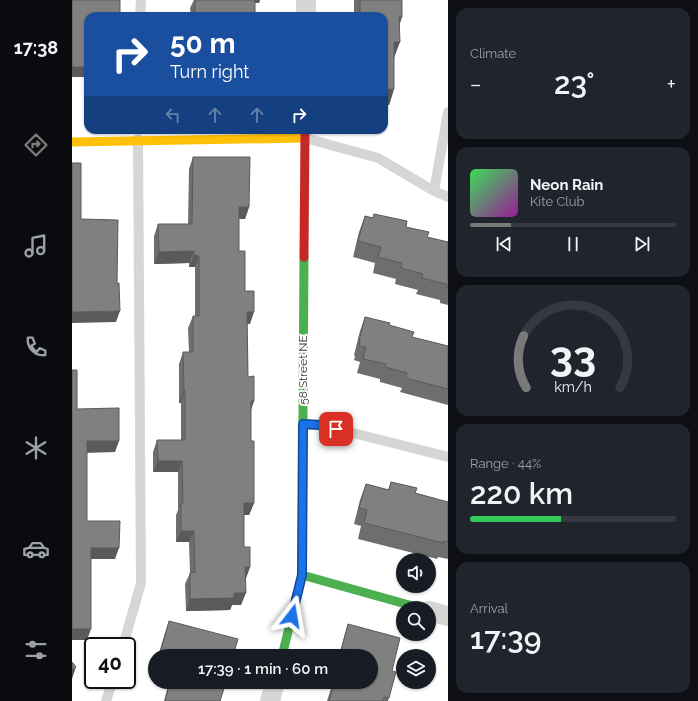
<!DOCTYPE html>
<meta charset="utf-8">
<style>
body{margin:0;font-family:Raleway,sans-serif;background:#20242c;color:#f1f3f6;height:100vh;display:flex;flex-direction:column;font-size:15px;white-space:nowrap}
*{box-sizing:border-box;margin:0}
p{font-size:13px;color:#9ea1a6}
.icon{flex:none;width:22px;height:22px;fill:none;stroke:currentColor;stroke-width:2;stroke-linecap:round;stroke-linejoin:round}
.map{position:relative;flex:1;overflow:hidden}
.details{display:flex;flex-direction:column;gap:8px;padding:8px;background:#0d0f14;width:250px}
.details>*{flex:none}
.hud{position:absolute;left:12px;top:12px;width:304px;height:122px;border-radius:12px;box-shadow:0 1px 3px #0004;background:#1a4fa0;color:#fff;overflow:hidden}
.fabs{position:absolute;left:324px;top:553px;display:grid;gap:8px}
.fabs a{display:grid;place-items:center;width:40px;height:40px;border-radius:50%;background:#171b24;box-shadow:0 1px 3px #0004;font-size:20px}
.speed{position:absolute;left:12px;top:637px;display:flex;gap:8px;font-size:20px;font-weight:700;text-align:center}
.speed>*{display:grid;place-content:center;width:52px;height:52px;border-radius:50%;background:#171b24;box-shadow:0 1px 3px #0004;line-height:1}
.speed .limit{border:2px solid #111;border-radius:6px;background:#fff;color:#111}
.pin{position:absolute;display:grid;place-items:center;width:34px;height:34px;color:#fff;margin:-17px;border-radius:8px;box-shadow:0 2px 6px #0006}
.me{position:absolute;width:44px;margin:-22px;rotate:14deg;stroke-linejoin:round;filter:drop-shadow(0 0 3px #0008)}
.turn{display:flex;align-items:center;gap:14px;height:84px;padding:0 20px;font-size:18px}
.turn .icon{width:52px;height:52px;stroke-width:2.5}
.turn b{display:block;font-size:28px;line-height:34px}
.lanes{display:flex;align-items:center;height:38px;padding:0 20px;background:#0003;justify-content:center;gap:20px;direction:ltr}
.lanes .off{opacity:.35}
.big{font-size:30px;font-weight:600;line-height:1.1}
.details .widget{flex:1;display:flex;flex-direction:column;justify-content:center;gap:6px;min-width:0;padding:0 14px;border-radius:12px;background:#20242c}
.details .dial{align-items:center;gap:0}
.dial svg{height:104px;overflow:visible;fill:none;stroke:#363941;stroke-width:7;stroke-linecap:round;text-anchor:middle}
.dial text{fill:#f1f3f6;stroke:none}
.song{display:flex;align-items:center;gap:12px}
.cover{width:48px;height:48px;border-radius:6px;background:linear-gradient(135deg,hsl(130 70% 55%),hsl(300 70% 35%))}
.played{height:4px;border-radius:2px;background:linear-gradient(90deg,#7a7a7a 20%,#363941 20%)}
.keys{display:flex;justify-content:space-around;direction:ltr}
.heat{display:flex;justify-content:space-between;align-items:center;font-size:22px;direction:ltr}
.charge{height:6px;border-radius:3px;background:linear-gradient(90deg,#34c759 44%,#363941 0)}
.trip{position:absolute;left:76px;top:649px;width:230px;height:40px;border-radius:20px;background:#171b24;box-shadow:0 1px 3px #0004;font-weight:600;line-height:40px;text-align:center}
main{display:flex;flex:1;min-height:0}
.tabs{display:flex;flex-direction:column;width:72px;justify-content:space-around;align-items:center;background:#090b0e;color:#9ea1a6}
.tabs .icon{width:28px;height:28px}
.tabs .current{color:#7a7a7a}
.tabs b{font-size:18px;color:#f1f3f6}
.map>svg:first-child{display:block}
.lines{fill:none;stroke-linecap:round;stroke-linejoin:round}
.lane{stroke:#d6d6d6;stroke-width:10}
.street{stroke:#d6d6d6;stroke-width:20}
.fast{stroke:#4caf50;stroke-width:9}
.slow{stroke:#ffc107;stroke-width:9}
.jam{stroke:#c62828;stroke-width:9}
.wall{fill:#6e6e6e}
.shaded-wall{fill:#5a5a5a}
.building{fill:#808080;stroke:#5a5a5a}
.route-casing{stroke:#114b97;stroke-width:10}
.route{stroke:#1a73e8;stroke-width:7}
.labels{text-anchor:middle;dominant-baseline:central;stroke-width:4;stroke-linejoin:round;paint-order:stroke}
.street-label{font-size:12px;fill:#323232;stroke:#fff}
</style>
<main>
<nav class="tabs">
<b>17:38</b>
<svg class="icon current" aria-label="directions" viewBox="0 0 24 24"><path d="M12 3l9 9-9 9-9-9zM9 14v-3h6M13 9l2 2-2 2"/></svg>
<svg class="icon" aria-label="music" viewBox="0 0 24 24"><path d="M9 18V5l10-2v13"/><circle cx="6" cy="18" r="3"/><circle cx="16" cy="16" r="3"/></svg>
<svg class="icon" aria-label="phone" viewBox="0 0 24 24"><path d="M5 4h4l2 5-3 2q2 4 5 5l2-3 5 2v4C11 20 4 13 5 4z"/></svg>
<svg class="icon" aria-label="climate" viewBox="0 0 24 24"><path d="M12 3v18M4 7l16 10M4 17L20 7"/></svg>
<svg class="icon" aria-label="car" viewBox="0 0 24 24"><path d="M5 17H2v-5l4-1 3-4h7l3 4 3 1v5h-3M9 17h6M6 11h13"/><circle cx="7" cy="17" r="2"/><circle cx="17" cy="17" r="2"/></svg>
<svg class="icon" aria-label="filters" viewBox="0 0 24 24"><path d="M4 7h16M4 17h16"/><circle cx="9" cy="7" r="2"/><circle cx="15" cy="17" r="2"/></svg>
</nav>
<div class="map">
<svg width="376" height="701" viewBox="0 0 376 701">
<rect width="100%" height="100%" fill="#fff"/>
<g class="lines">
<!-- lane -->
<path class="lane" d="M68,16L69,0
M233,138L306,158L362,191L376,197
M362,191L376,112
M231,424L249,425L376,457
M51,646L69,583L66,139
M34,701L41,680"/>
<!-- street -->
<path class="street" d="M234,16V0
M357,611L376,616
M198,701L203,682"/>
<!-- fast -->
<path class="fast" d="M230,575L348,608
M210,656L230,575L232,257"/>
<!-- slow -->
<path class="slow" d="M0,142L233,138"/>
<!-- jam -->
<path class="jam" d="M232,257L233,130"/>
</g>
<!-- wall -->
<path class="wall" d="M122,0H188L187,3H183V16H119L118,8Z
M282,0H330L327,25L322,57V89L317,105H312V16H282Z
M121,157L177,207L173,219H167V251L178,324H175L176,377L182,401L179,409V441L182,503L177,515H172V547L178,567L174,578L173,579L169,605H160L158,610L114,611L113,584L118,573L117,542H104V515L106,510V472H81V452L85,440H109V403H107V364L111,352H117L116,328L121,316H123V267H117V263L82,264V236L86,224H116L117,169Z
M302,214L334,227L355,237L376,242V305L368,303V300L344,294L346,290L323,284L324,279L301,273L303,263L281,257L287,232L293,216L301,218Z
M293,317L317,325L340,337L376,346V405L328,392L330,388L308,382V379L285,373L288,362L282,360L283,356L282,355L288,331Z
M319,482L343,493L376,502V559L366,557L365,559L286,539L289,526L282,524L288,500L294,484L316,490Z
M97,621L161,656H86L93,633Z
M276,624L320,671L317,698L316,701H255L261,682H299V656H267L272,637Z
M97,682H154L148,701H92Z"/>
<!-- shaded-wall -->
<path class="shaded-wall" d="M180,0H188L187,3H179Z
M327,17H330L325,33Z
M322,42H328L322,58Z
M0,67H16V73L14,77H0Z
M322,89L317,105H312V90Z
M167,207H177L173,219H162Z
M122,251L117,263L82,264L87,252Z
M122,255L127,256L123,267H117Z
M48,311L44,322L0,323V312Z
M175,312H182L178,324H171Z
M112,391H113L109,403H107Z
M179,401H182L178,413Z
M15,441H47L43,452L11,453Z
M86,461H110L106,472H81Z
M172,503H182L177,515H167Z
M109,531H122L117,542H104Z
M19,548H47L43,559H15Z
M173,567H178L174,578L169,579Z
M162,593H174L169,605H160L158,610L114,611L118,599Z
M0,629H19L15,640H0Z
M4,667L0,679V670Z"/>
<!-- building -->
<path class="building" d="M0,0H48V16H16V67H0Z
M123,0H183V16H123Z
M288,0H330V17H327L328,42H322V89L312,90V16H288Z
M121,157H178L177,207H167V251H173V291H182V312H175L176,377L182,376V401H179V441H182V503H172V547H178V567H173L174,593H162V598L118,599V573L123,572L122,531H109V503H111L110,461H86L85,440H113V391H112L111,352H121V316H127V256L122,255V251L87,252L86,224H120Z
M0,163H9V219L46,220L45,283H47L48,311L0,312Z
M302,214L335,221L334,227L357,232L355,237L376,242V288L374,287V284L350,278L351,274L329,268L330,263L306,257L309,247L286,241L293,216L301,218Z
M293,317L318,323L317,325L342,332L340,337L376,346V389L334,378L335,373L313,367L314,364L291,359L294,347L287,346L288,341H287Z
M0,370H5V409L47,408V441H15V521H48L47,548H19V629H0Z
M319,482L345,488L343,493L376,502V542L371,541V543L292,523L295,510L287,508L294,484L317,490Z
M97,621L166,639L161,656H94L88,654Z
M276,624L328,638L320,671L324,672L317,698L312,697L311,701H257L262,682H299V656H269L270,651H269Z
M0,662L4,667L0,670Z
M98,682H154L148,701H93Z"/>
<g class="lines">
<!-- route casing -->
<g class="route-casing">
<path id="route" d="M220,616L230,575L231,424L249,425L264,429"/>
</g>
<!-- route -->
<use href="#route" class="route"/>
</g>
<g class="labels">
<!-- street labels -->
<g class="street-label">
<text transform="translate(231 370) rotate(-90)">58 Street NE</text>
</g>
</g>
</svg>
<div class="fabs">
<a><svg class="icon" aria-label="sound" viewBox="0 0 24 24"><path d="M4 9h4l5-4v14l-5-4H4zM17 9q2 3 0 6"/></svg></a>
<a><svg class="icon" aria-label="search" viewBox="0 0 24 24"><circle cx="10" cy="10" r="6"/><path d="M15 15l6 6"/></svg></a>
<a><svg class="icon" aria-label="layers" viewBox="0 0 24 24"><path d="M12 4l9 5-9 5-9-5zM3 14l9 5 9-5"/></svg></a>
</div>
<div class="speed"><div class="limit">40</div></div>
<div class="pin" style="left:264px;top:429px;background:#d93025"><svg class="icon" aria-label="arrive" viewBox="0 0 24 24"><path d="M6 21V4h12l-3 4 3 4H6"/></svg></div>
<svg class="me" style="left:220px;top:616px" viewBox="-20 -20 40 40"><path d="M0-17L14 15 0 8-14 15z" fill="#1a73e8" stroke="#fff" stroke-width="4"/></svg>
<div class="trip">17:39 · 1 min · 60 m</div>
<div class="hud">
<div class="turn"><svg class="icon" aria-label="right" viewBox="0 0 24 24"><path d="M7 20v-9h11M14 6l5 5-5 5"/></svg><div><b>50 m</b>Turn right</div></div>
<div class="lanes"><svg class="icon off" aria-label="left" viewBox="0 0 24 24"><path d="M17 20v-9H6M10 6l-5 5 5 5"/></svg><svg class="icon off" aria-label="ahead" viewBox="0 0 24 24"><path d="M12 20V5M6 11l6-6 6 6"/></svg><svg class="icon off" aria-label="ahead" viewBox="0 0 24 24"><path d="M12 20V5M6 11l6-6 6 6"/></svg><svg class="icon" aria-label="right" viewBox="0 0 24 24"><path d="M7 20v-9h11M14 6l5 5-5 5"/></svg></div>
</div>
</div>
<section class="details">
<div class="widget"><p>Climate</p>
<div class="heat"><a>−</a><b class="big">23°</b><a>+</a></div>
</div>
<div class="widget">
<div class="song"><i class="cover"></i><div><b>Neon Rain</b><p>Kite Club</p></div></div>
<div class="played"></div>
<div class="keys"><svg class="icon" aria-label="previous" viewBox="0 0 24 24"><path d="M18 5L8 12l10 7zM5 5v14"/></svg><svg class="icon" aria-label="pause" viewBox="0 0 24 24"><path d="M8 5v14M16 5v14"/></svg><svg class="icon" aria-label="next" viewBox="0 0 24 24"><path d="M6 5l10 7-10 7zM19 5v14"/></svg></div>
</div>
<div class="widget dial"><svg viewBox="0 0 100 80">
<path d="M14 69A42 42 0 1 1 86 69"/>
<path d="M14 69A42 42 0 0 1 12 29" stroke="#7a7a7a"/>
<text x="50" y="56" font-size="32" font-weight="700">33</text>
<text x="50" y="72" font-size="11">km/h</text>
</svg></div>
<div class="widget"><p>Range · 44%</p><b class="big">220 km</b><div class="charge"></div></div>
<div class="widget"><p>Arrival</p><b class="big">17:39</b></div>
</section>
</main>
